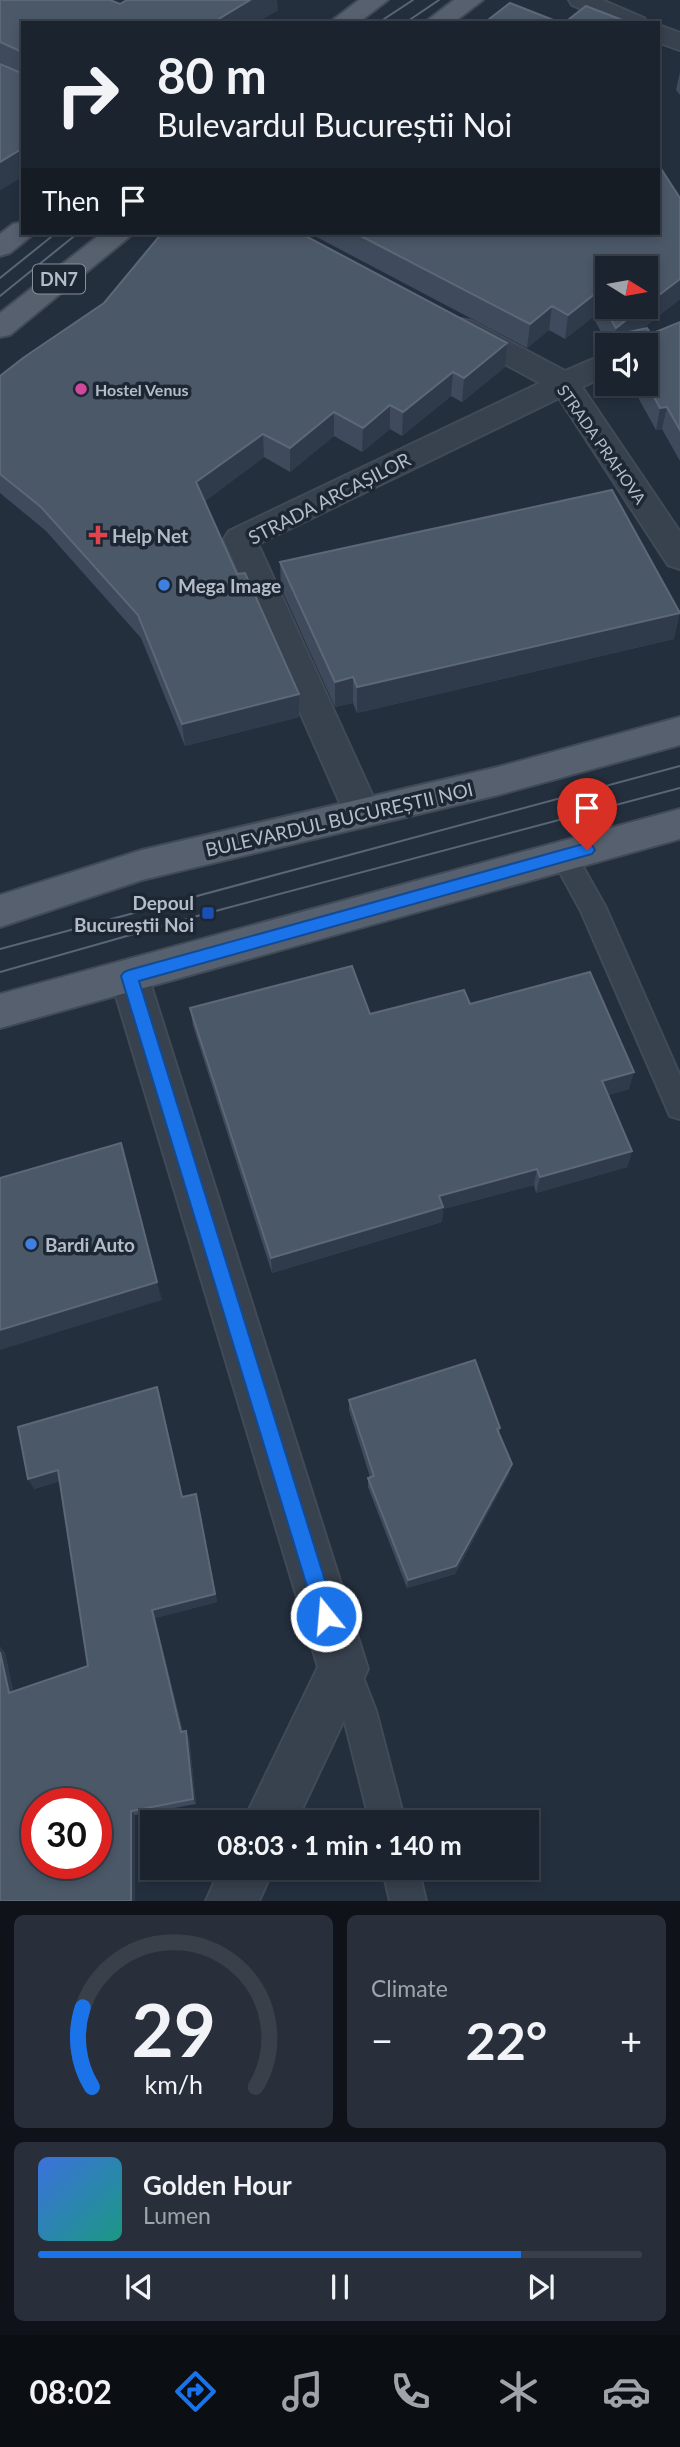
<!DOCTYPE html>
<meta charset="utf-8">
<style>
body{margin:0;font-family:Lato,sans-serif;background:#282f3a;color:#f1f3f6;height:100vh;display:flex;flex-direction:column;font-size:26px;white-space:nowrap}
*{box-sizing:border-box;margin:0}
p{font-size:23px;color:#a0a4aa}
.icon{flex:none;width:38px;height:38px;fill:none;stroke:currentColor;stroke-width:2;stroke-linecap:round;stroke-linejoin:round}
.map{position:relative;height:1901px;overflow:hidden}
.details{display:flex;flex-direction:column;gap:14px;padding:14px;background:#0f1319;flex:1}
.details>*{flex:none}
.top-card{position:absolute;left:21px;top:21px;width:639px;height:214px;border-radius:0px;box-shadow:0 4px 10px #0003,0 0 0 2px #39404a;background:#1b232e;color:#f1f3f6;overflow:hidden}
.needle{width:46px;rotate:101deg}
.controls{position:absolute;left:595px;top:256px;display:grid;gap:14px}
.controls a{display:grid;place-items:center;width:63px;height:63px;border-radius:0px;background:#1b232e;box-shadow:0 4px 10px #0003,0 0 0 2px #39404a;font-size:35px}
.speed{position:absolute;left:21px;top:1788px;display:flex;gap:14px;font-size:35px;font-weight:700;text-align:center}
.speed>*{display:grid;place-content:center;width:91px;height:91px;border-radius:50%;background:#1b232e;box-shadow:0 4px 10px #0003,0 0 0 2px #39404a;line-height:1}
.speed .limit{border:10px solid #d22;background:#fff;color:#111}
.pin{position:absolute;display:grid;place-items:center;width:60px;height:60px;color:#fff;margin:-72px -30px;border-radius:50% 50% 50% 0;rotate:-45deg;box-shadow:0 0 7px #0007}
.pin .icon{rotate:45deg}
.me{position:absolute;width:77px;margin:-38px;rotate:343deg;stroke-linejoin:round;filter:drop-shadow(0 0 5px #0008)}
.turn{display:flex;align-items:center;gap:24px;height:147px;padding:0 21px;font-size:32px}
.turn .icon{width:91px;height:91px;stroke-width:2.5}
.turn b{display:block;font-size:49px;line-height:60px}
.then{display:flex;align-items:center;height:66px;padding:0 21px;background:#0003;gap:14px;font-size:26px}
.big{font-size:52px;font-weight:700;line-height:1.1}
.details .card{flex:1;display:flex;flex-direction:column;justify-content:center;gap:10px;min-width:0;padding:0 24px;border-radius:10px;background:#282f3a}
.details .dial{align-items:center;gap:0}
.dial svg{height:182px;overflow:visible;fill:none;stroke:#39404a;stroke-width:7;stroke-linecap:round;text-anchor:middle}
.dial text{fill:#f1f3f6;stroke:none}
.song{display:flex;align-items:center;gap:21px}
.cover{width:84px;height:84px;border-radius:10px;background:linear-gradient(135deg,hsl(220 70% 55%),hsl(170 70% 35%))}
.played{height:7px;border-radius:4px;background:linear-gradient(90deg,#1a73e8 80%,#39404a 80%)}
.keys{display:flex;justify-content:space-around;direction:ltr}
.heat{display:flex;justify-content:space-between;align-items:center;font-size:38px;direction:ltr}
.details .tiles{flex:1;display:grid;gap:14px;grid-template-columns:1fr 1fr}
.card:last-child{grid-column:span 2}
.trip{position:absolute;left:140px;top:1810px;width:399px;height:70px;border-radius:0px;background:#1b232e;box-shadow:0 4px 10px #0003,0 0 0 2px #39404a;font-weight:700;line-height:70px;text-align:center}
.dock{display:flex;height:112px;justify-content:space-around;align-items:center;background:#0b0e12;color:#a0a4aa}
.dock .icon{width:49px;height:49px}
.dock .active{color:#1a73e8}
.dock b{font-size:32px;color:#f1f3f6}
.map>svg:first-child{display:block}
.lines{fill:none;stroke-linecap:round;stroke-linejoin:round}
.service-casing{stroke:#414a57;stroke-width:4}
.minor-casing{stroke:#414a57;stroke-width:4}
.primary-casing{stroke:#414a57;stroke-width:4}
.service{fill:#38414e;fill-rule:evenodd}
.minor{fill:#38414e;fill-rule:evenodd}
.primary{fill:#56606e;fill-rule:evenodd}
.tram{stroke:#5a6575;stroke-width:2}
.wall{fill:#3f4b5c}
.shaded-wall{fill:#2f3b4b}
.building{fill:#4b5868;stroke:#5c6777;stroke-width:2;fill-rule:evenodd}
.route{fill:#1a73e8;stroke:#114b97;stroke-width:2}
.hotel-dot{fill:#d1479c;stroke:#1d2633;stroke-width:2.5}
.health-dot{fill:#e0444e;stroke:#1d2633;stroke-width:2.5}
.shop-dot{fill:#3f7fe0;stroke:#1d2633;stroke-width:2.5}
.transit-dot{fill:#1a4fb4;stroke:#1d2633;stroke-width:2.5}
.labels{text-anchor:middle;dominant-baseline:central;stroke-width:7;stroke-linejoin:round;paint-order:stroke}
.far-poi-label{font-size:16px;font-weight:bold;fill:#b4bcc9;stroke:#1d2633;text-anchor:start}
.far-street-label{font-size:16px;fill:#b4bcc9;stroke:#1d2633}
.shield{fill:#1d2633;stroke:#878f9c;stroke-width:2}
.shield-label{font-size:18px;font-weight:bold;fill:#b4bcc9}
.street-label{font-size:19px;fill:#b4bcc9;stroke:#1d2633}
.poi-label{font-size:19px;font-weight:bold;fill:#b4bcc9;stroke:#1d2633;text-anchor:start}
</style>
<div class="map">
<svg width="680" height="1901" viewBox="0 0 680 1901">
<rect width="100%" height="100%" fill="#242f3e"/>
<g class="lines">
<!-- service casing -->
<g class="service-casing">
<path id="service" d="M564,846L573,849L606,908L680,1076V1119L670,1116L581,911L551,856L555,849Z
M343,1652L355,1657L376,1711L405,1822H370L342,1711L326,1669L331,1657Z
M382,1867H418L426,1901H390Z"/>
</g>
<!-- minor casing -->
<g class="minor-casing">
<path id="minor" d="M569,0H602L644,18L647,23H613L572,5Z
M658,25L680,33V50L658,42Z
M461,319L471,321L565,371L607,353V375L582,387L680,532V569L668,565L559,398L258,544L380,812L375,822L362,826L349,822L344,812L224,539L229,531L540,383L451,335L446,328L451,321Z
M129,960L143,964L148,976L368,1669L296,1822H243L318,1667L110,976L115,964Z
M221,1867H274L259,1901H206Z"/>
</g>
<!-- primary casing -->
<g class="primary-casing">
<path id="primary" d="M359,0H388L358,23H329Z
M454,0H483L453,23H424Z
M23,222V233H35L10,253L0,256V234L13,224Z
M102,233H134L10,335L0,337V313Z
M680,717V745L498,795L142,880L0,927V895L142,850L498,767Z
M680,809V839L0,1028V994Z"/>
</g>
<!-- service -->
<use href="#service" class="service"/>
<!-- minor -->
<use href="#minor" class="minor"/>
<!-- primary -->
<use href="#primary" class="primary"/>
<!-- tram -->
<path class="tram" d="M378,23L413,0
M405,23L439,0
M0,278L56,233
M0,296L78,233
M0,949L680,766
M0,972L208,913L680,788"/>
</g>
<!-- wall -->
<path class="wall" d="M0,0L120,4L278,10L256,23H23V176L0,190Z
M680,72V95L676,90Z
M309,233H553L680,299L641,330L651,334L680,322V461L662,429L656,430L630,383H646V345H608L593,317L565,339L549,330L527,348Z
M505,367L462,402L451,396L402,436L390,429L362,452L334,436L290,472L264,457L205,501L237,574L299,694V717L185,746L141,638L46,531L0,493V376Z
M280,562L674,639L357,713L353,703L335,707L281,588Z
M470,1004L629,1089L608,1095L632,1151L627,1167L536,1193L534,1185L443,1209L442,1222L272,1273L193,1026L190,1008L370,1014Z
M349,1400L500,1428L499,1434L509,1474L455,1574L407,1588L368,1487V1478L370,1477L349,1410Z
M18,1427L198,1504L217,1602L155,1618L183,1732L189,1738L196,1804L135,1815L0,1901V1647L5,1653L13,1691L88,1666L60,1481L34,1489Z"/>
<!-- shaded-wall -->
<path class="shaded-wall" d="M250,0H277L278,10L256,23H212Z
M23,148V176L0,190V162Z
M680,279V299L624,343L619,334L617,345H613L616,328L646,306Z
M596,293L593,317L565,339L568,315Z
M552,306L549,330L527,348L530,324Z
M507,343L505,367L462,402L464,378Z
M453,372L451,396L402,436L403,412Z
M390,405V429L362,452L363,428Z
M667,407L662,429L656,430L660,408Z
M334,412V436L290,472V448Z
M263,434L264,457L198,506L196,482Z
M680,613L674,639L357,713V687Z
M353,677V703L335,707V682Z
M299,694V717L185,746L182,724Z
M634,1072L629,1089L597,1098L602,1081Z
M632,1151L627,1167L536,1193L540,1177Z
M537,1169L534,1185L443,1209L442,1222L272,1273L271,1258L439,1196Z
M157,1282L162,1300L0,1350V1330Z
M512,1464L509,1474L455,1574L407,1588L408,1580Z
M58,1470L63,1480L34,1489L28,1479Z
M196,1494L217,1602L155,1618L184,1738L181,1732L152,1610Z
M0,1647L5,1653L15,1699L9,1693L0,1652Z
M186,1731L189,1738L196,1804L193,1799Z
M131,1811L135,1815V1901H131Z"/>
<!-- building -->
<path class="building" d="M0,0H110L120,4L127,0H250L212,23H23V148L0,162V64L21,73L20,51L0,42Z
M510,3L561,23H484Z
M586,6L630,23H564Z
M658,164L680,198V279L646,305V268H607V306H644L616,328L596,293L568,315L552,306L530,324L355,233H553L555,234L556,233H658Z
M162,233H300L507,343L464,378L453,372L403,412L390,405L363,428L334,412L290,448L263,434L196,482L237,574L245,573L299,694L182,724L138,615L41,507L0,474V376L23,358L104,303Z
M680,322V430L667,407L660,408L646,382V345H625L619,334L647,328L651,334Z
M612,490L680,613L357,687L353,677L335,682L280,562Z
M352,966L370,1014L464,990L470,1004L590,972L634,1072L602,1081L632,1151L540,1177L537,1169L439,1196L443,1207L271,1258L190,1008Z
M121,1143L157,1282L0,1330V1178Z
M475,1360L500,1428L497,1429L512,1464L456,1566L408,1580L368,1478L374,1476L349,1400Z
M157,1387L182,1497L196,1494L215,1594L152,1610L181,1732L186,1731L193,1799L131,1811V1901H0V1652L9,1693L88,1666L58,1470L28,1479L18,1427ZM37,1804H96V1864H37Z"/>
<!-- route -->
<path class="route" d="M587,843L592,845L595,850L592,854L139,981L336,1616L333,1623L326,1626L319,1623L316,1616L121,976L124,972L129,970Z"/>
<!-- markers -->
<circle class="hotel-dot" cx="81" cy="389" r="7"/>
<path class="health-dot" d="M94.5 524.5h7v7h7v7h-7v7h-7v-7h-7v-7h7z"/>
<g class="shop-dot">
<circle cx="164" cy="585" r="7"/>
<circle cx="31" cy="1244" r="7"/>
</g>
<rect class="transit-dot" x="201" y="906" width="14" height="14" rx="3.5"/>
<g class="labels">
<!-- far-poi labels -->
<g class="far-poi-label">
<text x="95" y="389">Hostel Venus</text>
</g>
<!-- far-street labels -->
<g class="far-street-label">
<text transform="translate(602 444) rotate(55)">STRADA PRAHOVA</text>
</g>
<!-- shield labels -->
<rect class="shield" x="33" y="264.5" width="52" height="29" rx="5"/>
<g class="shield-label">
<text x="59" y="279">DN7</text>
</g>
<!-- street labels -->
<g class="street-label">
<text transform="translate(329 498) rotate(-27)">STRADA ARCAȘILOR</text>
<text transform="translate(339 819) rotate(-13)">BULEVARDUL BUCUREȘTII NOI</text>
</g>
<!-- poi labels -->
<g class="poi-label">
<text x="112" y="535">Help Net</text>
<text x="178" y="585">Mega Image</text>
<text x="194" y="902" text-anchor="end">Depoul<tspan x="194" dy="22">Bucureștii Noi</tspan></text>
<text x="45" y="1244">Bardi Auto</text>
</g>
</g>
</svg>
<div class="controls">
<a><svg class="needle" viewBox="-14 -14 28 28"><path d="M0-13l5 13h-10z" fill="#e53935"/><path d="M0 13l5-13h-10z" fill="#a0a4aa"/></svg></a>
<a><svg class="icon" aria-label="sound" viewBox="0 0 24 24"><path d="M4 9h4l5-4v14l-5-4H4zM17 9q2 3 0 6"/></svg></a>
</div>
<div class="speed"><div class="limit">30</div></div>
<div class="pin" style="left:587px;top:850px;background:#d93025"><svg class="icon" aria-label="arrive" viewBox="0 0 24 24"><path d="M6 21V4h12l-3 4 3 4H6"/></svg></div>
<svg class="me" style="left:326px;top:1616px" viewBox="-20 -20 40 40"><circle r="17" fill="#1a73e8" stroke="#fff" stroke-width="3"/><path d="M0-11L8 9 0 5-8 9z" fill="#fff"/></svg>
<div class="trip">08:03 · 1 min · 140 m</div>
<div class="top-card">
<div class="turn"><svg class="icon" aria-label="right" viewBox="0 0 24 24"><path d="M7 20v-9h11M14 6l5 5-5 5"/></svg><div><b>80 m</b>Bulevardul Bucureștii Noi</div></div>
<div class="then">Then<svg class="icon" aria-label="arrive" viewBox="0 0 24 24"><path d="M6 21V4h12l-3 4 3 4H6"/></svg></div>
</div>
</div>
<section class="details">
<div class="tiles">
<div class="card dial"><svg viewBox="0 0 100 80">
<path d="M14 69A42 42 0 1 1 86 69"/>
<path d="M14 69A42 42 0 0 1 10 34" stroke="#1a73e8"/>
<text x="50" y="56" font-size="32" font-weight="700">29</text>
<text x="50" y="72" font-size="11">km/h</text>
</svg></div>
<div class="card"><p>Climate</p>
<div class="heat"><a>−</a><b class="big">22°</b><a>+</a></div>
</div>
<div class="card">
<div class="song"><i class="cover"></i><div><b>Golden Hour</b><p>Lumen</p></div></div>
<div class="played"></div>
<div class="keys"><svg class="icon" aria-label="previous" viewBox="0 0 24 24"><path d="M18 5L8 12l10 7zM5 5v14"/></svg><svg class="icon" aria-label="pause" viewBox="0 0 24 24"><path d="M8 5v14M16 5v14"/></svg><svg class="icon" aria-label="next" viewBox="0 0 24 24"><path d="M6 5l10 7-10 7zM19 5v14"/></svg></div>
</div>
</div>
</section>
<nav class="dock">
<b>08:02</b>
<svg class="icon active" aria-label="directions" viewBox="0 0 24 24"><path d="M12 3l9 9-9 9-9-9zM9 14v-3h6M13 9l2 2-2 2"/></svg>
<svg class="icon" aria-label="music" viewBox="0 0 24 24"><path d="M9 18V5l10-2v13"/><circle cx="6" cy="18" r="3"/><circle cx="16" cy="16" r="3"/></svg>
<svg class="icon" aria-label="phone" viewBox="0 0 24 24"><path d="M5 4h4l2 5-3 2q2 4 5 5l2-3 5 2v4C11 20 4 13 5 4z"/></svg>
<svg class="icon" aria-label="climate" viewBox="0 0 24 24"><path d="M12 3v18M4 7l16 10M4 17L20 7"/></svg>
<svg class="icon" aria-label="car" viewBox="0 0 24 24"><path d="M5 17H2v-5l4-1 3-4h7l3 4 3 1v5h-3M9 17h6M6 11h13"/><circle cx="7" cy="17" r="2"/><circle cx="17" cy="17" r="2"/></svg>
</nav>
